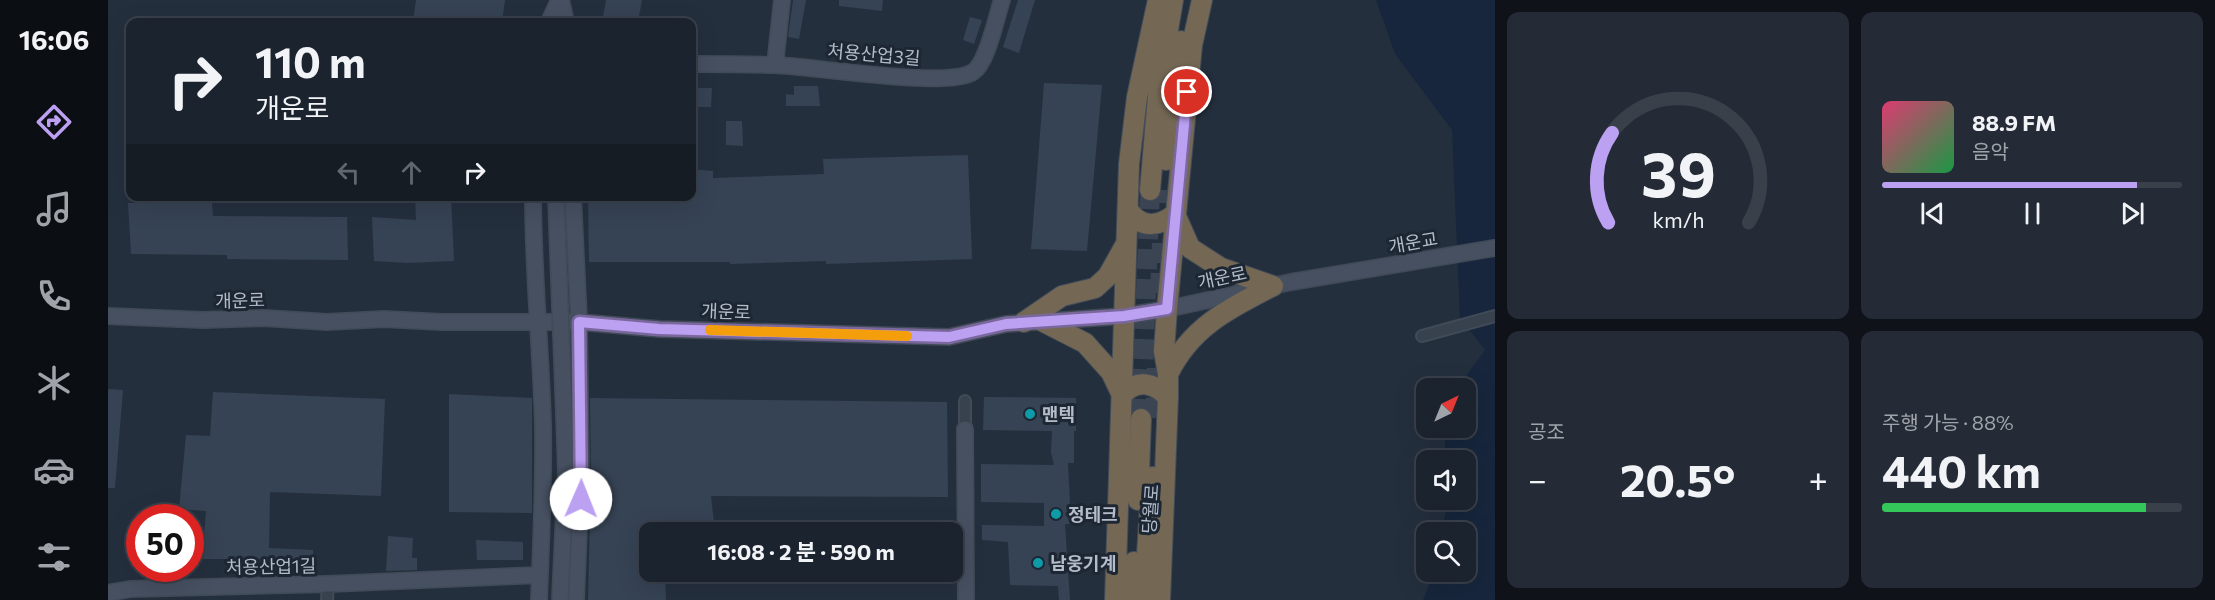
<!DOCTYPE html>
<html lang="ko">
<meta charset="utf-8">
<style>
body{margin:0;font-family:Commissioner,"Noto Sans KR",sans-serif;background:#242b36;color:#f1f3f6;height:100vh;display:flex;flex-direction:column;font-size:22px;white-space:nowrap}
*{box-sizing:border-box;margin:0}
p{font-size:20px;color:#a0a4aa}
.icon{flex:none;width:33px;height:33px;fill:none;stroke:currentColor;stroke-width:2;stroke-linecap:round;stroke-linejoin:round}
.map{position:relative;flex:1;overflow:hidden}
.side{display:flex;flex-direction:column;gap:12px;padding:12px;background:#0f1319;width:720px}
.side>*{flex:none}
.banner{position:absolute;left:18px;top:18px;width:570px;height:183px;border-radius:12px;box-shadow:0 6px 24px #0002,0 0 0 2px #39404a;background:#1b232e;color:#f1f3f6;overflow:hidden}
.needle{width:39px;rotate:43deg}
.fabs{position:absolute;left:1308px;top:378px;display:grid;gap:12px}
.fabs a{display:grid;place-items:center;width:60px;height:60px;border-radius:12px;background:#1b232e;box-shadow:0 6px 24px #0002,0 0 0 2px #39404a;font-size:30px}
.speed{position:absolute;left:18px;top:504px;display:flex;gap:12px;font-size:30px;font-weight:700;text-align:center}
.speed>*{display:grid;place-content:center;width:78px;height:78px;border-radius:50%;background:#1b232e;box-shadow:0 6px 24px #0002,0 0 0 2px #39404a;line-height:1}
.speed .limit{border:9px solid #d22;background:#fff;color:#111}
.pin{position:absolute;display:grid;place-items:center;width:51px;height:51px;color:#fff;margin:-26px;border:3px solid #fff;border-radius:50%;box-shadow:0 2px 6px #0007}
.me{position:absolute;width:66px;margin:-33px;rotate:1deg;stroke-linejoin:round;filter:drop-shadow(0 0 4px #0008)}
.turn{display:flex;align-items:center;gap:21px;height:126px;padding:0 30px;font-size:27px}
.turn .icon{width:78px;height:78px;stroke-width:2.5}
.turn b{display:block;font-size:42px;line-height:51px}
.lanes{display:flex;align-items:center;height:57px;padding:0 30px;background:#0003;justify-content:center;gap:30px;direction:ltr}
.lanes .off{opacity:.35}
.big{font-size:45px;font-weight:700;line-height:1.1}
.side .tile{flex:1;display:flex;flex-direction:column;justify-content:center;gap:9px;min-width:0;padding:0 21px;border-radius:12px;background:#242b36}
.side .dial{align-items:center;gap:0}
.dial svg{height:156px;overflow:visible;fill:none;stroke:#39404a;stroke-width:7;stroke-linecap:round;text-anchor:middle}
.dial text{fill:#f1f3f6;stroke:none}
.song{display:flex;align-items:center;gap:18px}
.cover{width:72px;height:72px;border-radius:9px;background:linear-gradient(135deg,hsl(340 70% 55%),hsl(140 70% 35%))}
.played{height:6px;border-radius:3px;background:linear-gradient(90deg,#bca0f2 85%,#39404a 85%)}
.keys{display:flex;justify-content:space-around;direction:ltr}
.heat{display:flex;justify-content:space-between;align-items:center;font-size:33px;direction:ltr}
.charge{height:9px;border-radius:4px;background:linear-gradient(90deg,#34c759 88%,#39404a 0)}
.side .tiles{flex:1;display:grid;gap:12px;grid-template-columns:repeat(2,1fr)}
.trip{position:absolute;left:531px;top:522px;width:324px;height:60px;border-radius:12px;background:#1b232e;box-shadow:0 6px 24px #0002,0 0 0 2px #39404a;font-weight:700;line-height:60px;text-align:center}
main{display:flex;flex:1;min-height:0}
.tabs{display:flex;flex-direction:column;width:108px;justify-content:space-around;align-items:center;background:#0b0e12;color:#a0a4aa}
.tabs .icon{width:42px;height:42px}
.tabs .on{color:#bca0f2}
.tabs b{font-size:27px;color:#f1f3f6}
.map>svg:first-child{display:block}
.water{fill:#17263c}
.building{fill:#364354}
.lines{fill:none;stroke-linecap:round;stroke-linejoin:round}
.highway-tunnel{stroke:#3a4453;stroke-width:20;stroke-dasharray:20 10;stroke-linecap:butt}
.street-casing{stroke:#414a57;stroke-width:14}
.secondary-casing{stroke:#414a57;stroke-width:18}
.highway-casing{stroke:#434c59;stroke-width:22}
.street{stroke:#38414e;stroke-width:10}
.secondary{stroke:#465061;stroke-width:15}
.highway{stroke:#746855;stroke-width:20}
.secondary-bridge-casing{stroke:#414a57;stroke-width:18;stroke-linecap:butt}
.secondary-bridge{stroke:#465061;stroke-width:15}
.route-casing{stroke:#7a689d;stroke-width:15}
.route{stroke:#bca0f2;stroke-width:10}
.slow{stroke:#f59e0b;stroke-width:10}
.culture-dot{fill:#0f9aa8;stroke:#1d2633;stroke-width:2}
.labels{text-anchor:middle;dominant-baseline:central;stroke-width:6;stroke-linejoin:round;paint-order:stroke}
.street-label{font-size:18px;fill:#b4bcc9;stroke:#1d2633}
.poi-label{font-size:18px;font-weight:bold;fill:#b4bcc9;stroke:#1d2633;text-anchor:start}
</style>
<main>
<nav class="tabs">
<b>16:06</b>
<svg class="icon on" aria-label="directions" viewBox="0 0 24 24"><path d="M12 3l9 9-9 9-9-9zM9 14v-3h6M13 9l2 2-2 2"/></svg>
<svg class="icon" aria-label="music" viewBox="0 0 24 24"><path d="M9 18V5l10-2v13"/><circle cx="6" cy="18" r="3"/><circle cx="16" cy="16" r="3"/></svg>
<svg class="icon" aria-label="phone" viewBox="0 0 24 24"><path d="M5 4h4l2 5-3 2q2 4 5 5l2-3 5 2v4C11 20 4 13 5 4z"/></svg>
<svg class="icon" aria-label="climate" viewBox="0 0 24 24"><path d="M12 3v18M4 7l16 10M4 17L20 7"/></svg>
<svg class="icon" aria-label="car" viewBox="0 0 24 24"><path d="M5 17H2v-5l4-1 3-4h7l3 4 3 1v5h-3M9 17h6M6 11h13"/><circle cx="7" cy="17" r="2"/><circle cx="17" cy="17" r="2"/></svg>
<svg class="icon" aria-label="filters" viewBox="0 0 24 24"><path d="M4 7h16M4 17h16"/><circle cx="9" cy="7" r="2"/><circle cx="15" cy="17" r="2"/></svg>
</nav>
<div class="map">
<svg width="1387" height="600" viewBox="0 0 1387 600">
<rect width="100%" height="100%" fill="#242f3e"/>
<!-- water -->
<path class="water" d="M1268,0H1387V600H1315L1326,572H1358V532H1334L1340,500H1358V460H1338L1336,428H1358V388H1344L1358,376L1377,350L1352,318L1344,130L1287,54Z"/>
<!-- building -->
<path class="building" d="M308,0H397L394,22H305Z
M498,0H534L530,22H494Z
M685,0H698L691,39L680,37Z
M731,0H775L774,11L731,6Z
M910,0H927L911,53L895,47Z
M862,17L874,20L866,44L855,40Z
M936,83L994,85L979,251L923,249Z
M686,86H710L712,106H678V94L686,95Z
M584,88H604L603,107H584Z
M618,121H634L635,146L618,145Z
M860,155L864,259L718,264V261L622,264V262H481L480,196H584V169L605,171V178L716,174L715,159Z
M307,196H343L346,261L300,263L266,261L264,217L308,220Z
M20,203H104L105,216L239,217L240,260L119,259V255L23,254Z
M0,389L15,390L7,488H0Z
M105,392L277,399L273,496L162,492L161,548L205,550V569L164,567V559H94L98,511L71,509L78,435L102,436Z
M341,394L424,398V513L341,512Z
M876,397L968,398V431H966V463H960L962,504H966L967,524H957L962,600H951L950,586L902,585L900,542L874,540V525L936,526V503L873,502V464L946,465L943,452L944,431L875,430Z
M482,398L839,402L840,497L603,496L607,532H542V572H557L558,600H480L483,475Z
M280,536L305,538L304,558H309V570L278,571Z
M368,540L415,542V560H369Z"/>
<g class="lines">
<!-- highway-tunnel -->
<path class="highway-tunnel" d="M1052,293L1056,190
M1047,418L1050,343
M1033,419L1042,190"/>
<!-- street casing -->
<g class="street-casing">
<path id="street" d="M1314,336L1387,316
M857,429V401
M219,600L220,584"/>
</g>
<!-- secondary casing -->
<g class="secondary-casing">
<path id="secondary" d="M453,0L458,22
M441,22L451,0
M584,64C611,64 639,64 666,65C704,66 840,89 865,72C880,62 888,17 894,0
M667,65L674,0
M425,196C425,273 433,349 435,426C436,484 433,542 431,600
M465,196L471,322L473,475L468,600
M0,316L95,320L156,318L219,322L276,319L333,322H471L551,329L841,337L898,324L1016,316L1059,309L1183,282L1387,248
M857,429L858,600
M0,593L22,589L220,584L432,575"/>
</g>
<!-- highway casing -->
<g class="highway-casing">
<path id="highway" d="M1058,160L1066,75L1073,41
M1042,190L1051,84L1065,0
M1020,210C1033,229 1051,227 1067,214L1082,248L1113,268L1165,286
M934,321L977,343L1003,372L1014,395C1029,378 1046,383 1060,397
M916,322L954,296L987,288L1000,276L1018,244
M1060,374C1083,327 1120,309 1165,286
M1030,500L1033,419
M1007,600L1021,164L1029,97L1050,0
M1022,600L1026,562
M1036,600L1044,477
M1052,600L1060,397V374L1056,351L1059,309L1084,45L1094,0"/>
</g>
<!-- street -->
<use href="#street" class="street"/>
<!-- secondary -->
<use href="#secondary" class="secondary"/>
<!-- highway -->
<use href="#highway" class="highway"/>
<!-- secondary-bridge casing -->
<g class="secondary-bridge-casing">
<path id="secondary-bridge" d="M448,196L458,469L452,600"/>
</g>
<!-- secondary-bridge -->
<use href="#secondary-bridge" class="secondary-bridge"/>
</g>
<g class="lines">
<!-- route casing -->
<g class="route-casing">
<path id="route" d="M473,499L471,322L551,329L841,337L898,324L1016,316L1059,309L1079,92"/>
</g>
<!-- route -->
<use href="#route" class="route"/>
<!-- slow -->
<path class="slow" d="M602,330L799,336"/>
</g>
<!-- markers -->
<g class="culture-dot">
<circle cx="922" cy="414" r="6"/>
<circle cx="948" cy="514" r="6"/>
<circle cx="930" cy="563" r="6"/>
</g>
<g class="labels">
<!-- street labels -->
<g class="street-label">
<text transform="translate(766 54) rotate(5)">처용산업3길</text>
<text transform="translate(1305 242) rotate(-10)">개운교</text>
<text transform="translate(1114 277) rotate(-12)">개운로</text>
<text transform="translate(132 300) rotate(-1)">개운로</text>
<text transform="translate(618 311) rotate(2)">개운로</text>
<text transform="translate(1042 509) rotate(-86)">당월로</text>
<text transform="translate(163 566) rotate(-1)">처용산업1길</text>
</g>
<!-- poi labels -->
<g class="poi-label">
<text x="934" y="414">맨텍</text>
<text x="960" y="514">정테크</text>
<text x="942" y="563">남웅기계</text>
</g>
</g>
</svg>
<div class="fabs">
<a><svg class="needle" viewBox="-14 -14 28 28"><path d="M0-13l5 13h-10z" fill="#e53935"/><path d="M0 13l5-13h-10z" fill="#a0a4aa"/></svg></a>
<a><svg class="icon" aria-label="sound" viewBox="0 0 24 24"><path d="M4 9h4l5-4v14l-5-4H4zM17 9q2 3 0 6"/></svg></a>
<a><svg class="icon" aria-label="search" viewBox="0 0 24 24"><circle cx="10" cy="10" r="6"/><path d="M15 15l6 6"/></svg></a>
</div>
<div class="speed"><div class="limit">50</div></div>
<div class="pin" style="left:1079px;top:92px;background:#d93025"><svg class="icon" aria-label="arrive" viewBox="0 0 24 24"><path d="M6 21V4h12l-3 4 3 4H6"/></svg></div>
<svg class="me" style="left:473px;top:499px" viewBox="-20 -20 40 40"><circle r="19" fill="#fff"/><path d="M0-13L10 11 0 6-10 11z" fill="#bca0f2"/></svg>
<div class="trip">16:08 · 2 분 · 590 m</div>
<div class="banner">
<div class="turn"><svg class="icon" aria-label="right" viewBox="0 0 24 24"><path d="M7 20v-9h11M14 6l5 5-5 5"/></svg><div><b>110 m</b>개운로</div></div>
<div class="lanes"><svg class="icon off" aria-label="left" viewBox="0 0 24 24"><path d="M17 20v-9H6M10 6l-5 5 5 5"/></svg><svg class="icon off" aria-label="ahead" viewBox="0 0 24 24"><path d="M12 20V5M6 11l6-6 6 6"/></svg><svg class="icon" aria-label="right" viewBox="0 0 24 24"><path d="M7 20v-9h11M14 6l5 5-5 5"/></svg></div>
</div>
</div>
<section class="side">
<div class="tiles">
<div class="tile dial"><svg viewBox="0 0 100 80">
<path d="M14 69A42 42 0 1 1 86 69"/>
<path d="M14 69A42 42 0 0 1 16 23" stroke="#bca0f2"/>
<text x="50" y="56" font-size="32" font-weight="700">39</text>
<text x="50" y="72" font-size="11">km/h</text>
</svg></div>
<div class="tile">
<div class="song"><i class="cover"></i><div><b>88.9 FM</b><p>음악</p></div></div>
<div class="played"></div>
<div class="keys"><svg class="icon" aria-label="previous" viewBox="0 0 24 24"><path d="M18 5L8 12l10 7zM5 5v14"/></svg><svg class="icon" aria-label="pause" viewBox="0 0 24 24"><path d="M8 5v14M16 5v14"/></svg><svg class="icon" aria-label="next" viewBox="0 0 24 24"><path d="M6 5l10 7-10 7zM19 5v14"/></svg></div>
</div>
<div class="tile"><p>공조</p>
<div class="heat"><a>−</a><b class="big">20.5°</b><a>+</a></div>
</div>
<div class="tile"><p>주행 가능 · 88%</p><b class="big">440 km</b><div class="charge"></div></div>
</div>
</section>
</main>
